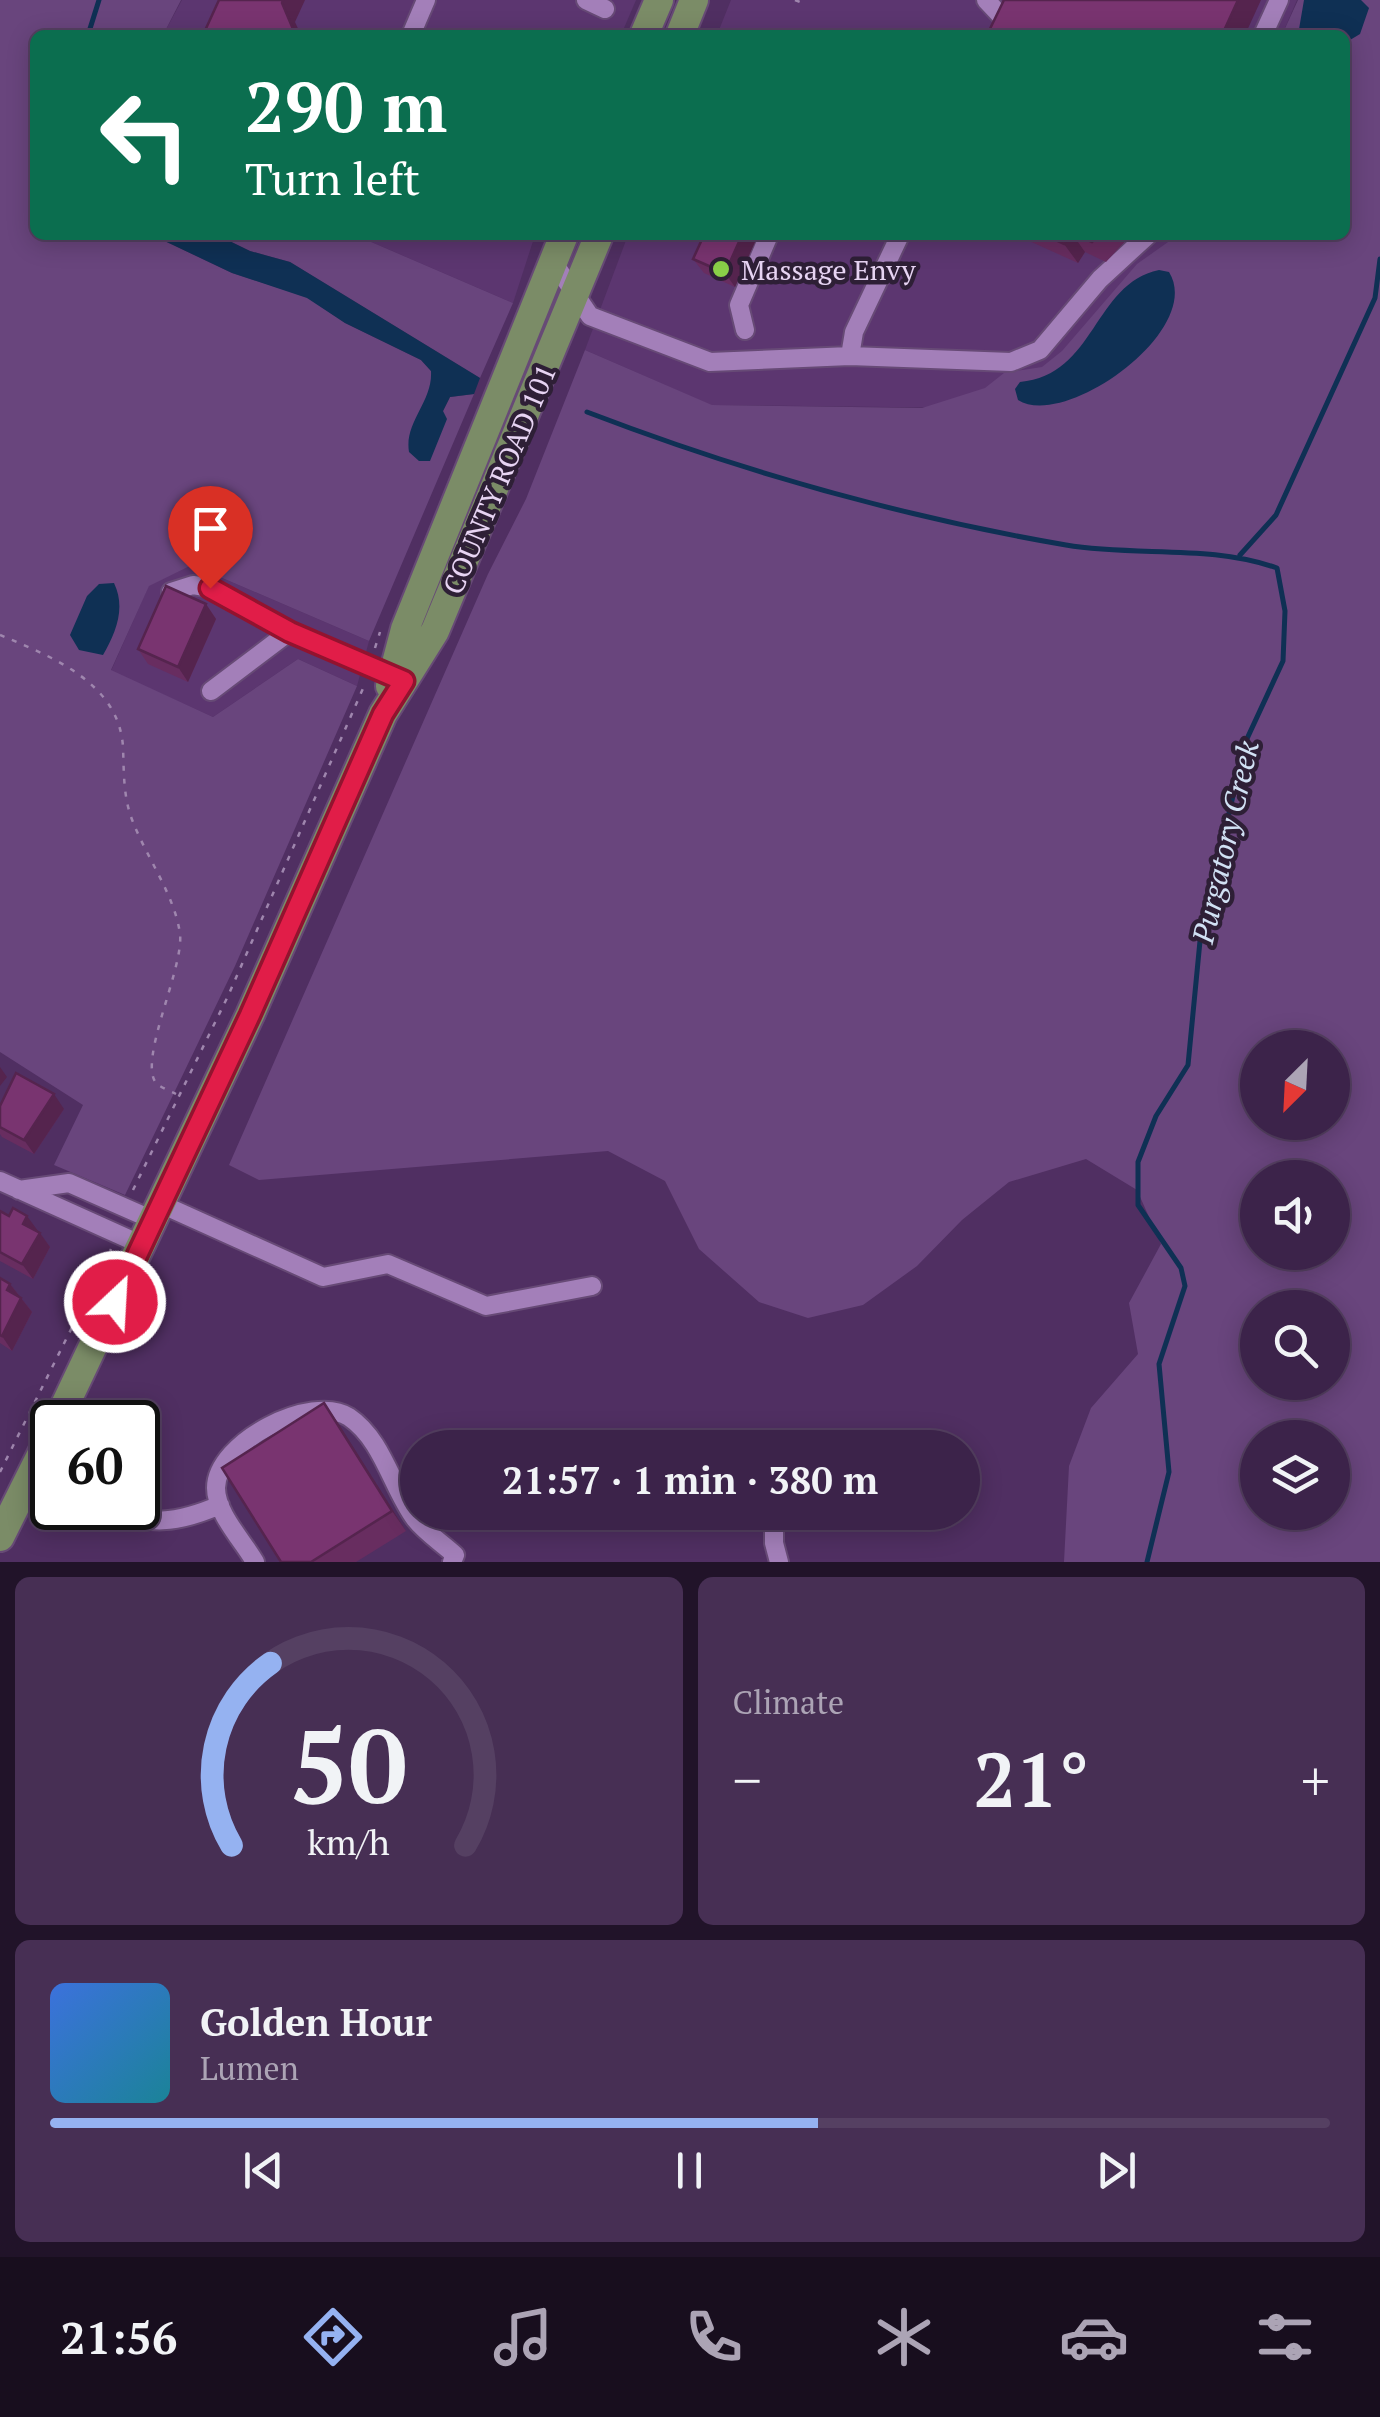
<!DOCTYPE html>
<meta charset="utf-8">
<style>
body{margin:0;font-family:"PT Serif",serif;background:#472f54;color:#f1f3f6;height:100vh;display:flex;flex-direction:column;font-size:38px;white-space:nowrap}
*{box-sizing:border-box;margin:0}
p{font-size:32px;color:#aca4b5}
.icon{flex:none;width:55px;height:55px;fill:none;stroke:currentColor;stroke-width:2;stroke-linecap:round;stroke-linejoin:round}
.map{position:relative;height:1562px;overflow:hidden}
.details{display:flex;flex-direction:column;gap:15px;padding:15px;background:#211329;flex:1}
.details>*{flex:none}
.top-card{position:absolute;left:30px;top:30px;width:1320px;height:210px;border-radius:15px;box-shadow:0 5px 25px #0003,0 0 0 2px #554062;background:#0b6e4f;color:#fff;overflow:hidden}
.needle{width:65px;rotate:204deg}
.controls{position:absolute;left:1240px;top:1030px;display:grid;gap:20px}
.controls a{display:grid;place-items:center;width:110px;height:110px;border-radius:50%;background:#3c234a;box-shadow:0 5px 25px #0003,0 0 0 2px #554062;font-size:50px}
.speed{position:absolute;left:30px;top:1400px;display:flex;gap:20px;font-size:50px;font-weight:700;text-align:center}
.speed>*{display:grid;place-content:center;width:130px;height:130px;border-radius:50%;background:#3c234a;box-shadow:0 5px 25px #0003,0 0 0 2px #554062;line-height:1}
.speed .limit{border:5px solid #111;border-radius:15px;background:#fff;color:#111}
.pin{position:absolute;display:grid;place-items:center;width:85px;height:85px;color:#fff;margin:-102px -42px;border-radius:50% 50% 50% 0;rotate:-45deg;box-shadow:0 0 10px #0007}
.pin .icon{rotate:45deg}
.me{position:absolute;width:110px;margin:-55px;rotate:25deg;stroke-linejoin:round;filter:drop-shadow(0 0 8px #0008)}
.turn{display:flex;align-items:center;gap:35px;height:210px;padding:0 50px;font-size:45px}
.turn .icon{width:130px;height:130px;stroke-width:2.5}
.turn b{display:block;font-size:70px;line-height:85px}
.big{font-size:75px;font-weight:700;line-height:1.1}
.details .tile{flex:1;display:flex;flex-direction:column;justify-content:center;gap:15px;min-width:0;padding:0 35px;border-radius:15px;background:#472f54}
.details .dial{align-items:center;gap:0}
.dial svg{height:260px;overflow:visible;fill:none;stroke:#554062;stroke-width:7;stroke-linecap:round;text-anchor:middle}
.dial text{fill:#f1f3f6;stroke:none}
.song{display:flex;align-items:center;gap:30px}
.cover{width:120px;height:120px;border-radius:15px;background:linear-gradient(135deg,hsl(220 70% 55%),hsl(190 70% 35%))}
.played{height:10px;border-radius:5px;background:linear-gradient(90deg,#95b2f1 60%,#554062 60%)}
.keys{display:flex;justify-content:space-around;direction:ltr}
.heat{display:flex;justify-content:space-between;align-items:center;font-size:55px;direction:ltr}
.details .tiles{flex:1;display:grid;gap:15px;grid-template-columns:1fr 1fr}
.tile:last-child{grid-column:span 2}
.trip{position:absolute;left:400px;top:1430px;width:580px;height:100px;border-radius:50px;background:#3c234a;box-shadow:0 5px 25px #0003,0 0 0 2px #554062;font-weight:700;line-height:100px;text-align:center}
.tabs{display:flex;height:160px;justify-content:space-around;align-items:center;background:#180e1e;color:#aca4b5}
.tabs .icon{width:70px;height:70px}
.tabs .on{color:#95b2f1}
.tabs b{font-size:45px;color:#f1f3f6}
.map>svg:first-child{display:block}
.built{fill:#5c3670}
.green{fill:#69457d;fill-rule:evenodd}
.water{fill:#0f3054}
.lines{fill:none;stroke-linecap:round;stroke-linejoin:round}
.stream{stroke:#0f3054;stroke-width:5}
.minor-casing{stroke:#674a76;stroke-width:22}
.major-casing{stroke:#674a76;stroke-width:32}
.path{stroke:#9f86ae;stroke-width:2.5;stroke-dasharray:5 8;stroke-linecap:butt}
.minor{stroke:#a37fb9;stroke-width:18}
.major{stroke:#7b8c67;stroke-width:28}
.wall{fill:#682d60}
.shaded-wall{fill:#55244e}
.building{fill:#793470;stroke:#55244e;stroke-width:2.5}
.route-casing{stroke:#92132f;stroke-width:25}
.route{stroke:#e11d48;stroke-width:18}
.poi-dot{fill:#89cf48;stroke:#2e1f36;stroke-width:4}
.labels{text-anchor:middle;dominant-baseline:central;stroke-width:9;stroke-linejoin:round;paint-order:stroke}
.poi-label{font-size:28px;fill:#e7d4f3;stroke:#2e1f36;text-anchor:start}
.street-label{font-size:28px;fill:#e7d4f3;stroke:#2e1f36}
.water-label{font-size:30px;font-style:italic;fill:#d1e1f4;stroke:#2e1f36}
</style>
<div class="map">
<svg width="1380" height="1562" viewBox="0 0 1380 1562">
<rect width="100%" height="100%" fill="#502f62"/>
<!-- built -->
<path class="built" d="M182,0H636L621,35H163Z
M731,0H1297L1282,35H717Z
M355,235H535L513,303Z
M628,235H1194L1052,409L711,405L585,350Z
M192,565L369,641L357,686L298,659L213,717L111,671L149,585Z"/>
<!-- green -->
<path class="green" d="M0,0H181L163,35H35V235H152L232,273L307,297L345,323L421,360L431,371L432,388L416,419L443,411L450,397L474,394L369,641L192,565L149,586L111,670L213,717L298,659L357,686L235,966L125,1195L54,1165L83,1105L0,1052Z
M1298,0H1380V1562H1064L1069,1466L1091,1408L1138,1354L1129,1303L1161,1244L1137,1190L1086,1159L1009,1182L962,1220L917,1266L863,1305L808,1318L759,1302L699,1249L665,1181L608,1151L259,1180L229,1165L488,574L526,499L585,350L712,405L922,408L985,388L1004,373L1042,367L1062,351L1137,264L1178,235H1345V35H1282ZM1258,1048H1332V1122H1258ZM1258,1178H1332V1252H1258ZM1258,1308H1332V1382H1258ZM1258,1438H1332V1512H1258Z
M217,235H355L513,303L480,378L290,262L250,251Z"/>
<!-- water -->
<path class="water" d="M1304,0H1361L1369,8L1360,34L1345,43V35H1298Z
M152,235H217L250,251L290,262L480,378L474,394L450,397L443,411L447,419L430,461H419L409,452C404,422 433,402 431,371L421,360L345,323L307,298L232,273Z
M1159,270L1169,272C1205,330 1065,430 1018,400L1015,389L1020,382C1096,375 1093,284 1159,270Z
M114,583C126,608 116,632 103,655L79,650L70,635L87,596L99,584Z"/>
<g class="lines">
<!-- stream -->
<path class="stream" d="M88,35L99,0
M587,412C741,471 903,517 1066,545C1137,557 1209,544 1277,568L1285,611L1283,661L1245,743L1200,941L1188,1065L1156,1116L1138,1162V1205L1181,1268L1185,1286L1159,1364L1169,1472L1147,1562
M1240,555L1276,515L1375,298L1380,259"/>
<!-- minor casing -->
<g class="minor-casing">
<path id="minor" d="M586,0L605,9
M986,0L1002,17
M411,35L426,0
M1263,35L1279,0
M554,263L590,316L710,362L850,356L1011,362L1040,350L1100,279L1148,235
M745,330L739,305L769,235
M850,356L854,332L900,235
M171,592L193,585L211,588L289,632L211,691
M289,632L399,679
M0,1181L142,1245
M19,1190L69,1183L153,1220
M161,1204L323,1277L388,1264L486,1306L592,1286
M105,1508C149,1526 176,1524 220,1505
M774,1512V1543L779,1562
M255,1562C243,1541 216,1513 216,1488C216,1442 312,1393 349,1417C383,1440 392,1488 415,1519C426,1533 442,1543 455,1555L452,1562"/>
</g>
<!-- major casing -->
<g class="major-casing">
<path id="major" d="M644,35L659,0
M680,35L694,0
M390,686L405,629L564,235
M57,1422L250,1015L383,714L435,631L599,235
M0,1537L52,1433"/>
</g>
<!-- path -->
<path class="path" d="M795,0L800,2
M611,35L615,24
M0,635C50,656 119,682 123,747C124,772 123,798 133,822C147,858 175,896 180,934C184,968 138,1060 156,1083C160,1087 170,1091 176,1094
M375,648L380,632
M133,1190L228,996L365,684
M0,1472L111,1249"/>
<!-- minor -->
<use href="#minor" class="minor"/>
<!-- major -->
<use href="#major" class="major"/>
</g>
<!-- wall -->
<path class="wall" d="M704,235H758L735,287L704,273L693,259Z
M1016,235H1131L1106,262L1085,252L1078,263Z
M206,604L216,619L188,682L148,664L138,649Z
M0,1106L64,1109L34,1154L2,1137L0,1134Z
M0,1211L38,1231L50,1247L33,1279L0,1261Z
M0,1278L10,1284L32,1312L12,1351L0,1343Z
M324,1403L406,1531L356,1562H281Z"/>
<!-- shaded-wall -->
<path class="shaded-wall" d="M283,0H305L295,22L301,35L293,29L282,3Z
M1238,0H1261L1245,35H1222Z
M742,235H758L735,287L725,273Z
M1070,235H1073L1085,252L1078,263L1064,244Z
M206,604L216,619L188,682L178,667Z
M0,1067L7,1077L0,1086Z
M54,1094L64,1109L34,1154L24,1140Z
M27,1216L38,1231L33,1239L23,1224Z
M40,1233L50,1247L33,1279L22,1264Z
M10,1284L21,1298L7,1290Z
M21,1298L32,1312L12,1351L2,1336Z
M324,1403L338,1423L406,1531L392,1511Z"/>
<!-- building -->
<path class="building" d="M219,0H283L282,3L293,29L307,35H203Z
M1004,0H1238L1222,35H987Z
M704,235H742L725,273L693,259Z
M1045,235H1070L1064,244Z
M1076,235H1099L1092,242Z
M166,586L206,604L178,667L138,649Z
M16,1073L54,1094L24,1140L0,1127V1106Z
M13,1208L27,1216L23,1224L40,1233L22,1264L0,1252V1211L9,1216Z
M0,1278L10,1284L7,1290L21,1298L2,1336L0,1335Z
M324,1403L392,1511L311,1562H281L222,1468Z"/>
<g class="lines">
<!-- route casing -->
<g class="route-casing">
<path id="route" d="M115,1302L250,1015L383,714L404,681L290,632L210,588"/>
</g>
<!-- route -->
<use href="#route" class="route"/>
</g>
<!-- markers -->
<circle class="poi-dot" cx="721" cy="269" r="10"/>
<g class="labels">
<!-- poi labels -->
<g class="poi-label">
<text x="741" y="269">Massage Envy</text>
</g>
<!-- street labels -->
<g class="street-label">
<text transform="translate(499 479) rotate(-67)">COUNTY ROAD 101</text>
</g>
<!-- water labels -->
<g class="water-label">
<text transform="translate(1225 842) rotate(-77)">Purgatory Creek</text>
</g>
</g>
</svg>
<div class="controls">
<a><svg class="needle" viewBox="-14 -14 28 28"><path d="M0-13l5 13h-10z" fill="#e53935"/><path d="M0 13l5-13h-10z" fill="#aca4b5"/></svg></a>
<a><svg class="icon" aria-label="sound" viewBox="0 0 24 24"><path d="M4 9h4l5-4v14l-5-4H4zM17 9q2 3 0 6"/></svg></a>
<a><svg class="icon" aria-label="search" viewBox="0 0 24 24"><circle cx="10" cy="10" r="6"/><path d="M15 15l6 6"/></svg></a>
<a><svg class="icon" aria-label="layers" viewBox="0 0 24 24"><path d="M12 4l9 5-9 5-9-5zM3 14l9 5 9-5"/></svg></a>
</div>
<div class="speed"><div class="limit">60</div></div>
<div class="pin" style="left:210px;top:588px;background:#d93025"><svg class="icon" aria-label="arrive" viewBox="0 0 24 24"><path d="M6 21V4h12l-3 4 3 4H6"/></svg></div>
<svg class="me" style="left:115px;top:1302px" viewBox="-20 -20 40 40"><circle r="17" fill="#e11d48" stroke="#fff" stroke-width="3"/><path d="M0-11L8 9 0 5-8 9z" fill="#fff"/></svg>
<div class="trip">21:57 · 1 min · 380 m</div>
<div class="top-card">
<div class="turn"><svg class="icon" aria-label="left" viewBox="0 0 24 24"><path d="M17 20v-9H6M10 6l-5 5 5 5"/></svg><div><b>290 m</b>Turn left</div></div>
</div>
</div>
<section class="details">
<div class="tiles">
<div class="tile dial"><svg viewBox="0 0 100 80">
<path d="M14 69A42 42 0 1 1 86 69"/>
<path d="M14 69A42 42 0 0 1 26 13" stroke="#95b2f1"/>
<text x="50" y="56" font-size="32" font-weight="700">50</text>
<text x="50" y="72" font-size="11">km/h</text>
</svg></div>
<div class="tile"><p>Climate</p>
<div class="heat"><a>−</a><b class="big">21°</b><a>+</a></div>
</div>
<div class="tile">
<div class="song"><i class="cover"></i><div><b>Golden Hour</b><p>Lumen</p></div></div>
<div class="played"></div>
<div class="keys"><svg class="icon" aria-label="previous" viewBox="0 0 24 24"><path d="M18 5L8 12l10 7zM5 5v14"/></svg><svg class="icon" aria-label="pause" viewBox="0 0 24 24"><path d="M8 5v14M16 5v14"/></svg><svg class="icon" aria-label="next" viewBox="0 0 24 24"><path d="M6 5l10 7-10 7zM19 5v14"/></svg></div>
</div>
</div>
</section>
<nav class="tabs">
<b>21:56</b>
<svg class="icon on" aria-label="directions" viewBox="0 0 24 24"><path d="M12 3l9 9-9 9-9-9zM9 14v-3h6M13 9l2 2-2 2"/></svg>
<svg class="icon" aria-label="music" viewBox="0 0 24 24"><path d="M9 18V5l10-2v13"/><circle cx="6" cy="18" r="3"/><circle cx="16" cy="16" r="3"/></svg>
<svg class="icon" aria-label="phone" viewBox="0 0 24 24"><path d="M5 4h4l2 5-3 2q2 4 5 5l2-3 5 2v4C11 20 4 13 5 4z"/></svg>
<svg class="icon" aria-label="climate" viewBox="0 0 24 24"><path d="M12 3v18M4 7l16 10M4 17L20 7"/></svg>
<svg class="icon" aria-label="car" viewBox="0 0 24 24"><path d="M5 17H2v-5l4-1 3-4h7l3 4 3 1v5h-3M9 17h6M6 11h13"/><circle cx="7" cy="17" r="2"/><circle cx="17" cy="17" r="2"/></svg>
<svg class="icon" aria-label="filters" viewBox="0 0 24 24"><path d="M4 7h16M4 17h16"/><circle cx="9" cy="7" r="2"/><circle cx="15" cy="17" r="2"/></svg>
</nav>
